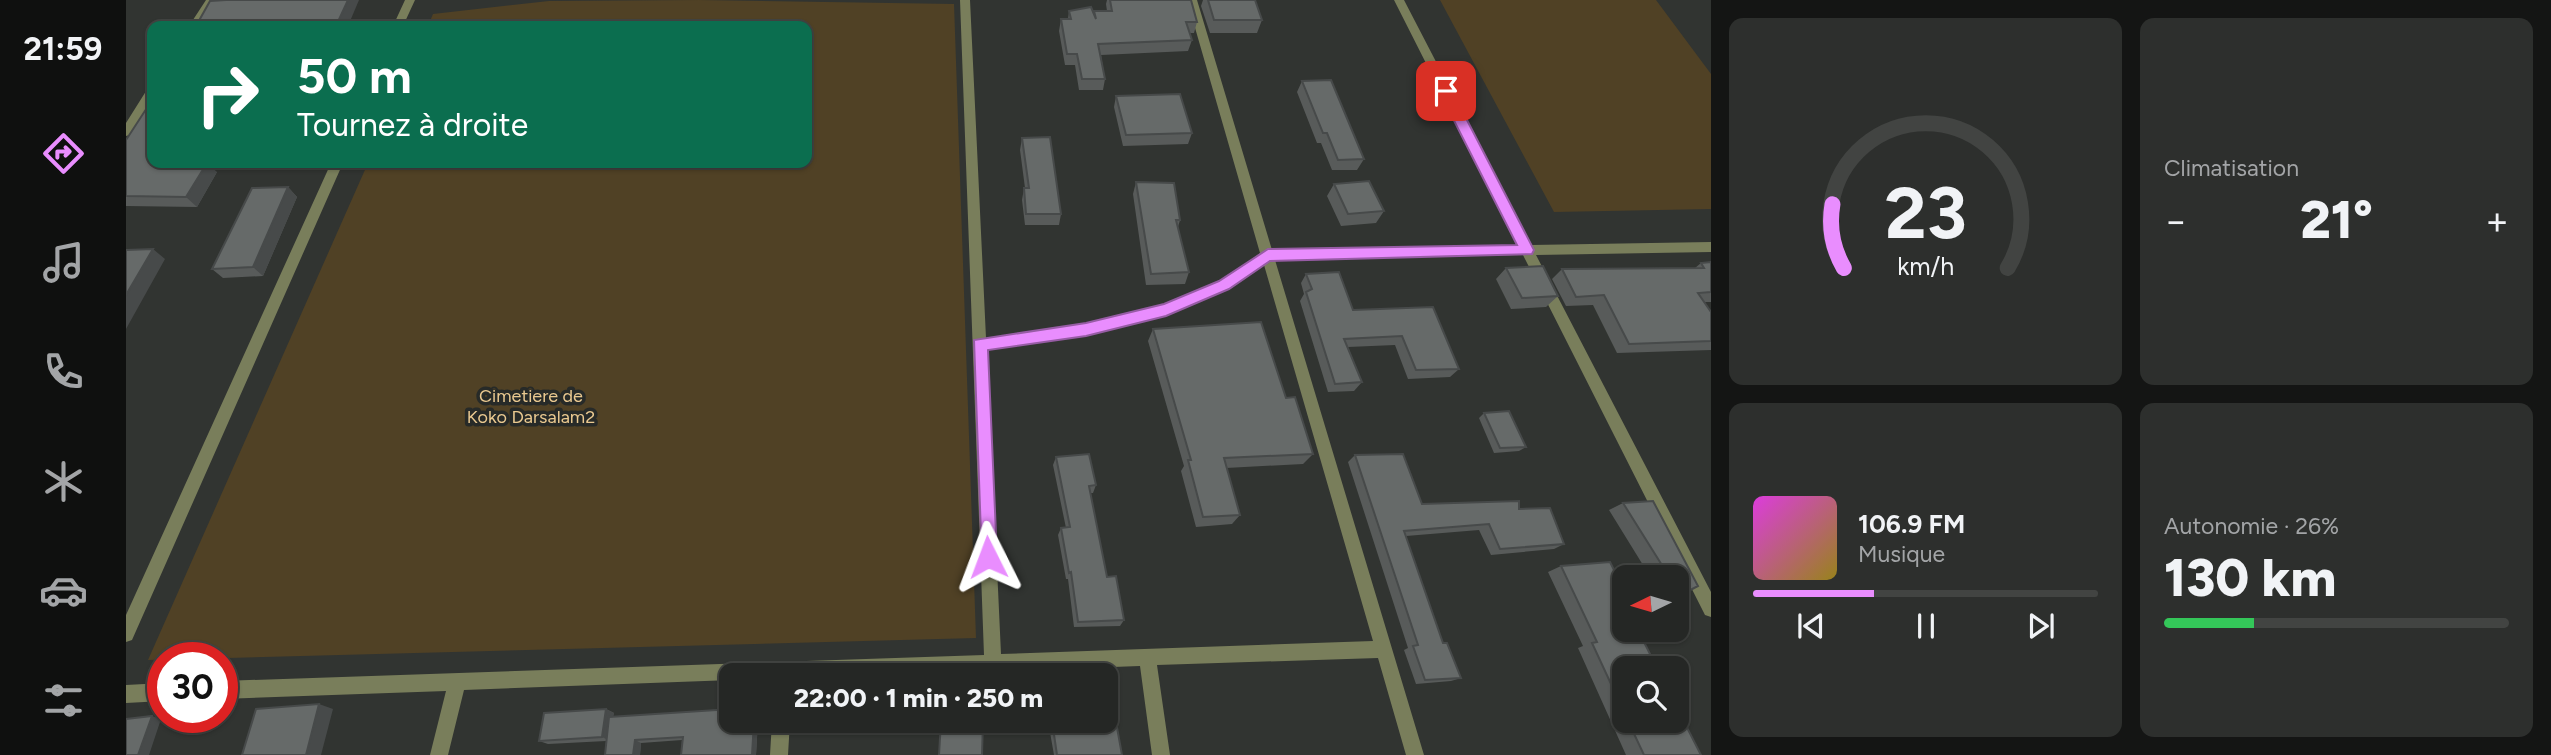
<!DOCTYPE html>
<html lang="fr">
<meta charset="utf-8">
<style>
body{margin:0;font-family:Figtree,sans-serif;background:#2d2f2d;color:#f1f3f6;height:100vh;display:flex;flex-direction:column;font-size:26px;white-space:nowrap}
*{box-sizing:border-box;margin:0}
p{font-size:23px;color:#a3a5a7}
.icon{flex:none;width:38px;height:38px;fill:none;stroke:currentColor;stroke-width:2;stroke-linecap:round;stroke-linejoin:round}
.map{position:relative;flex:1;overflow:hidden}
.sheet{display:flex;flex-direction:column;gap:18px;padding:18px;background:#141514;width:840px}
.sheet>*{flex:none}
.top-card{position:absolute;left:21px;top:21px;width:665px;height:147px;border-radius:14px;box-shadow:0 2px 5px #0004,0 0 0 2px #424442;background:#0b6e4f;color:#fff;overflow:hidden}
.needle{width:46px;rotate:265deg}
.fabs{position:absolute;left:1486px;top:565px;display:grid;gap:14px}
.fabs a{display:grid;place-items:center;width:77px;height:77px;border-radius:14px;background:#252725;box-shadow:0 2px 5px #0004,0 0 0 2px #424442;font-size:35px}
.speed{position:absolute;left:21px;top:642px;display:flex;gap:14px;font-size:35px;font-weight:700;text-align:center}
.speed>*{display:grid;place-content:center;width:91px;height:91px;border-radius:50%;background:#252725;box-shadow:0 2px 5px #0004,0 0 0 2px #424442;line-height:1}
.speed .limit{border:10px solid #d22;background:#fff;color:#111}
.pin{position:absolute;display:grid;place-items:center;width:60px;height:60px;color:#fff;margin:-30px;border-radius:14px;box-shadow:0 4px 10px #0006}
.me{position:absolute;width:77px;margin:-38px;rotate:357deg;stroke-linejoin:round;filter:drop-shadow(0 0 5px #0008)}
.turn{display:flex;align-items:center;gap:24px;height:147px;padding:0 35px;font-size:32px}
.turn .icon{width:91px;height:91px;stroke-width:2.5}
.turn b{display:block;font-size:49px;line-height:60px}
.big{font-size:52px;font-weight:800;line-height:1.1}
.sheet .widget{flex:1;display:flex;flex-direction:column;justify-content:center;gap:10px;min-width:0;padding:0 24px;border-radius:14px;background:#2d2f2d}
.sheet .dial{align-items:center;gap:0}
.dial svg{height:182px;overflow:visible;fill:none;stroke:#424442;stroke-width:7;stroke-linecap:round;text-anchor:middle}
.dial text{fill:#f1f3f6;stroke:none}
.song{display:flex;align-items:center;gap:21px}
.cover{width:84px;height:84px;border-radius:10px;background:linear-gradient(135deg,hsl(300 70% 55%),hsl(50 70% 35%))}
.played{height:7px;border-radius:4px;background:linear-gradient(90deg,#e98dfe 35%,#424442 35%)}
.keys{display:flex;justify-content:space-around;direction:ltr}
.heat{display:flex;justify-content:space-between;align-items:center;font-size:38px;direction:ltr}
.charge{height:10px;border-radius:5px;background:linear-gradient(90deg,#34c759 26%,#424442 0)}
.sheet .tiles{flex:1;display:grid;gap:18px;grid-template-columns:repeat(2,1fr)}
.trip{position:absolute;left:593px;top:663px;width:399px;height:70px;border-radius:14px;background:#252725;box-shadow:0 2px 5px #0004,0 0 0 2px #424442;font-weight:800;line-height:70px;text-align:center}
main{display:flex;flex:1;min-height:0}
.dock{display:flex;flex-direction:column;width:126px;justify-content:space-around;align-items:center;background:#0f100f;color:#a3a5a7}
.dock .icon{width:49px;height:49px}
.dock .selected{color:#e98dfe}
.dock b{font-size:32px;color:#f1f3f6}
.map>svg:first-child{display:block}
.green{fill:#504125}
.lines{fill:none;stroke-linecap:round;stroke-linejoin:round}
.minor{fill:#797e5b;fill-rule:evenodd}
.wall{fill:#585b5a}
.shaded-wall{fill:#474a4a}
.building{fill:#666a69;stroke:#474a4a;stroke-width:2}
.route{fill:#e98dfe;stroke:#975ca5;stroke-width:2}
.labels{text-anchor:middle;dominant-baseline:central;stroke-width:7;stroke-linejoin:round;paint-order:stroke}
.park-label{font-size:18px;fill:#eac990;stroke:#272a28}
</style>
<main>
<nav class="dock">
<b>21:59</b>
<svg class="icon selected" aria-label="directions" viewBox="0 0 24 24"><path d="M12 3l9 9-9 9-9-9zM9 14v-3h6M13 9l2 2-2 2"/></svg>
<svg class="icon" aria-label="music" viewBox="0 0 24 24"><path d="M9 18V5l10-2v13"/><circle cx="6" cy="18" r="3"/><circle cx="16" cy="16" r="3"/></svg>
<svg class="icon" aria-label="phone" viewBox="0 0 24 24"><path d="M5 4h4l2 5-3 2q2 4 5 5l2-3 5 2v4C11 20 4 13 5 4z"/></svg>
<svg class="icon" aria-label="climate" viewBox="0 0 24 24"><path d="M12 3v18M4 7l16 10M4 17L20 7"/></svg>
<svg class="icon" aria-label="car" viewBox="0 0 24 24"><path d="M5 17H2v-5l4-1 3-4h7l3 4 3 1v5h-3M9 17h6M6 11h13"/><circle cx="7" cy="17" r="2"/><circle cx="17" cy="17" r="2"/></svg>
<svg class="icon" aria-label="filters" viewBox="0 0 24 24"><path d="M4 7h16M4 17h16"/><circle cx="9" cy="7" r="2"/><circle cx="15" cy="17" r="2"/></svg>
</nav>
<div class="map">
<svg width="1585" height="755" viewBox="0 0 1585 755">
<rect width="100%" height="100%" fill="#313431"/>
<!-- green -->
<path class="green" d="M573,0L828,4L850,638L22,660L242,163H681V26H302L307,14L423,1Z
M1314,0H1530L1585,74V209L1428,212Z"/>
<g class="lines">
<!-- minor -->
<path class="minor" d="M80,0H90L73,26H63Z
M279,0H289L277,26H267Z
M834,0H844L860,338C938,327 1024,320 1095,281C1109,273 1121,263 1134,253L1061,0H1071L1146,250L1392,245L1268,0H1278L1405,245L1585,242V252L1410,255L1585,592V617L1579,615L1397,255L1149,260L1298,755H1280L1252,658L1031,665L1044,755H1026L1014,666L745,676H606V680L338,690L322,755H304L320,691L96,699V681L858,655ZM1138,265L1247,641L875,654L861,350C961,335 1054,326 1138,265Z
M26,87V100L4,135L0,136V123L22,88Z
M205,163H217L6,640L0,642V615Z
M37,683V701L0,703V685Z
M646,721H664L662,755H644Z"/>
</g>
<!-- wall -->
<path class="wall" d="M981,0H1065L1071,22L1068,33H1064L1066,40L1062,51L975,55L979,79L977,90H953L949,65H939L933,31L935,19H942L943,11L968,14V11H981L980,4Z
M1077,0H1129L1136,20L1131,33H1084L1075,6Z
M1176,81L1238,159L1231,170H1206L1195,143H1191L1171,92Z
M990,96L1066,133L1062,144L997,146L988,107Z
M896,138L935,214L933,225H899L896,200L898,188H899L894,150Z
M0,140L26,163L91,172L71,207L0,206Z
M1010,182L1054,220L1052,227L1063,272L1059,284L1020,285L1007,194Z
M1208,184L1258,211L1250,223L1215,226L1201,196Z
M162,187L171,197L137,276L97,278L86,269Z
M1585,262V302H1578L1585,312V350L1491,353L1467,305L1440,306L1426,279L1436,269L1569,268L1575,263Z
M1380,268L1432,296L1420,307L1385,309L1370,279Z
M1180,274L1227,310L1307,307L1333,369L1324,377L1282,379L1269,345L1222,347L1236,382L1228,391L1202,392L1174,301L1178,294L1175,283Z
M1027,329L1160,398L1187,454L1177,464L1100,468L1114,515L1106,524L1070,527L1055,471L1058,466L1022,341Z
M1358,413L1400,447L1393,451L1368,453L1353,418Z
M1229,455L1296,504L1438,544L1428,549L1365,555L1353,530L1280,536L1317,643L1335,678L1325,681L1290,684L1278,650L1282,648L1222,462Z
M930,457L970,485L967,493H964L981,577L998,620L994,626L948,627L942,579H940L932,535L935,528H940L927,465Z
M1527,501L1572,586L1550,597V578H1525L1483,510L1497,503Z
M1435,566L1498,668V721H1550L1575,755H1500L1452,648L1457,646L1422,572Z
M480,709L488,713L487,716L632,721L630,755H555L556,740L515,743L514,755H479L480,741L422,744L413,741Z
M922,721H980L996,755H928Z"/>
<!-- shaded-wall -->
<path class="shaded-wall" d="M222,0H233L222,26H210Z
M81,163L91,172L71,207L60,197Z
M162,187L171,197L137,276L127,267Z
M27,249L39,259L0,329V295Z
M193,704L207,709L195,755H180Z
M480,709L488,713L484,741L476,737Z
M26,716L35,719L23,755H12Z
M628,721H632L630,755H626Z
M509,740L515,743L514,755H507Z"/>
<!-- building -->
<path class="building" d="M100,0H222L210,26H70L84,1Z
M984,0H1065L1071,22H1060L1066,40L972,44L979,79H956L951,54H941L935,19H945L943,11L965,7L970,19L968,11H986Z
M1082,0H1129L1136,20H1088Z
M1205,80L1238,159L1212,160L1201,133H1197L1176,81Z
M1054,94L1066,133L1000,135L990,96Z
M26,100V163H81L60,197L0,196V140Z
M924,137L935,214H900L898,188H903L896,138Z
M1243,181L1258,211L1222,214L1208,184Z
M1010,182L1048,183L1054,220H1050L1063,272L1025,274Z
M162,187L127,267L86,269L126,188Z
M27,249L0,295V250Z
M1585,262V292L1572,293L1585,312V341L1503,344L1478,295L1450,297L1436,269L1578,268L1575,263Z
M1417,266L1432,296L1396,298L1380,268Z
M1213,272L1227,310L1307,307L1333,369L1290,370L1276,336L1218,339L1236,382L1209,384L1180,292L1186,289L1180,274Z
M1135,322L1160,398L1169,397L1187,454L1098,458L1114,515L1077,517L1062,460H1065L1027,329Z
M1383,411L1400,447L1374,448L1358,413Z
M963,454L970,485L963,486L981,577L990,576L998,620L952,622L945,572L943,573L935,528L944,527L930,457Z
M1277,454L1296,504L1393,501V509L1424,508L1438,544L1374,549L1363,524L1278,531L1317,643H1321L1335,678L1299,680L1287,646L1292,645L1229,455Z
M1527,501L1572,586L1555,595L1550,587V578H1544L1497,503Z
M1484,562L1498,590V630H1512L1531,668H1498V712L1466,643L1471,642L1435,566Z
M986,700L996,755H931L926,721H980V701Z
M193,704L180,755H116L130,709Z
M1550,706L1575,755H1518L1502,721H1550Z
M480,709L476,737L413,741L418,713Z
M606,709V721H628L626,755H555L557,737L509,740L507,755H479L483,717Z
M26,716L12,755H0V719Z
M815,721H857L856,755H813Z"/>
<!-- route -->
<path class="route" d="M1320,87L1326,91L1408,250L1406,254L1144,261L1103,289L1040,316L960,336L862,350L871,557L869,563L862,565L856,563L848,340L960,323L1038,304L1093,281L1142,249L1391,245L1313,91Z"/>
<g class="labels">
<!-- park labels -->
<g class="park-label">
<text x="405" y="396">Cimetiere de<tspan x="405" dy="21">Koko Darsalam2</tspan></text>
</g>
</g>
</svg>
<div class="fabs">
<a><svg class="needle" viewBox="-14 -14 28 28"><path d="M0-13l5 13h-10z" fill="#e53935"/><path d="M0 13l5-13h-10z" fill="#a3a5a7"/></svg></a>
<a><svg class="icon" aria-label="search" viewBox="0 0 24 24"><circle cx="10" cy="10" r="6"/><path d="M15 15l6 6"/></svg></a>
</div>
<div class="speed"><div class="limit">30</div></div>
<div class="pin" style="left:1320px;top:91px;background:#d93025"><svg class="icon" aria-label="arrive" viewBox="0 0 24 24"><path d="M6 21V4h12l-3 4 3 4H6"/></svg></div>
<svg class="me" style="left:862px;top:557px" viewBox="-20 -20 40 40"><path d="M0-17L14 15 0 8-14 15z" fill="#e98dfe" stroke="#fff" stroke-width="4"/></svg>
<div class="trip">22:00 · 1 min · 250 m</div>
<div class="top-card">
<div class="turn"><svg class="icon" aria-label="right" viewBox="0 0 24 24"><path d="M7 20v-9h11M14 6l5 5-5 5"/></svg><div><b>50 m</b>Tournez à droite</div></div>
</div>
</div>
<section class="sheet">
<div class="tiles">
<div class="widget dial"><svg viewBox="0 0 100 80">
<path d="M14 69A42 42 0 1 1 86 69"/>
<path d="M14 69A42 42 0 0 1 9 41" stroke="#e98dfe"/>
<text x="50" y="56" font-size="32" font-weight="700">23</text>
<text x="50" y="72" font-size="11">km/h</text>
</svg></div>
<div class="widget"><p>Climatisation</p>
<div class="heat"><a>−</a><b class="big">21°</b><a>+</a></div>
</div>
<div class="widget">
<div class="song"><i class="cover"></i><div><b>106.9 FM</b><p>Musique</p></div></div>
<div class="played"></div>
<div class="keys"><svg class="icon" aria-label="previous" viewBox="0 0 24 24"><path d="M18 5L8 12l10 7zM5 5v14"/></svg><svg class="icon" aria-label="pause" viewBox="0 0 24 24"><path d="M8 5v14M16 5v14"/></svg><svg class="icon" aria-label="next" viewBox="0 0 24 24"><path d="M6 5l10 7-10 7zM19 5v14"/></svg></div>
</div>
<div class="widget"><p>Autonomie · 26%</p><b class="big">130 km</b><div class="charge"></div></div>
</div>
</section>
</main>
